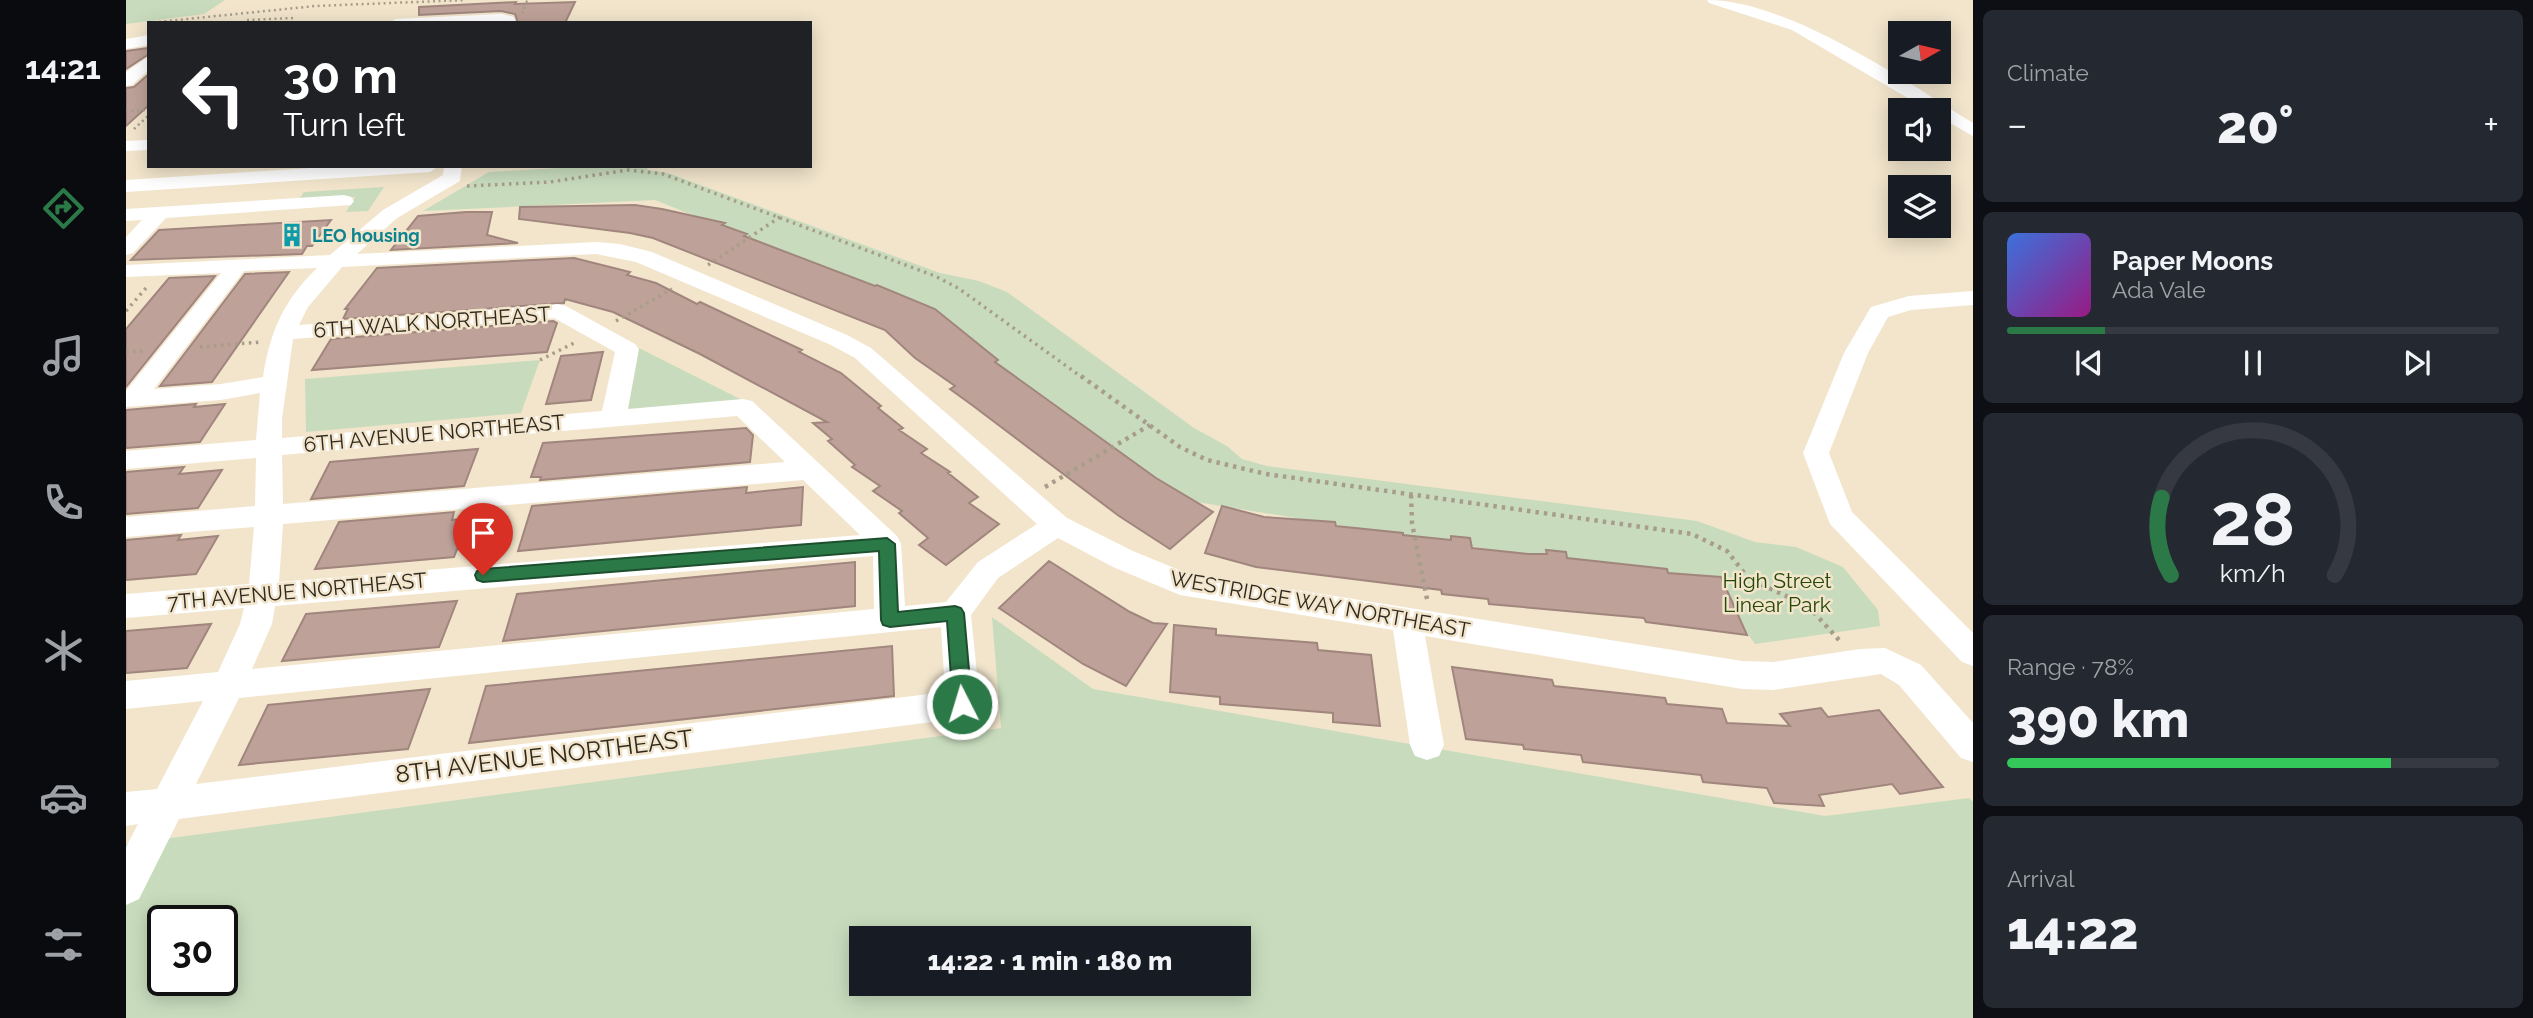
<!DOCTYPE html>
<meta charset="utf-8">
<style>
body{margin:0;font-family:Raleway,sans-serif;background:#242831;color:#f1f3f6;height:100vh;display:flex;flex-direction:column;font-size:26px;white-space:nowrap}
*{box-sizing:border-box;margin:0}
p{font-size:23px;color:#9ea1a6}
.icon{flex:none;width:38px;height:38px;fill:none;stroke:currentColor;stroke-width:2;stroke-linecap:round;stroke-linejoin:round}
.map{position:relative;flex:1;overflow:hidden}
.details{display:flex;flex-direction:column;gap:10px;padding:10px;background:#0d0f14;width:560px}
.details>*{flex:none}
.top-card{position:absolute;left:21px;top:21px;width:665px;height:147px;border-radius:0px;box-shadow:0 4px 18px #0003;background:#202124;color:#fff;overflow:hidden}
.needle{width:46px;rotate:82deg}
.buttons{position:absolute;left:1762px;top:21px;display:grid;gap:14px}
.buttons a{display:grid;place-items:center;width:63px;height:63px;border-radius:0px;background:#171b24;box-shadow:0 4px 18px #0003;font-size:35px}
.speed{position:absolute;left:21px;top:905px;display:flex;gap:14px;font-size:35px;font-weight:700;text-align:center}
.speed>*{display:grid;place-content:center;width:91px;height:91px;border-radius:50%;background:#171b24;box-shadow:0 4px 18px #0003;line-height:1}
.speed .limit{border:4px solid #111;border-radius:10px;background:#fff;color:#111}
.pin{position:absolute;display:grid;place-items:center;width:60px;height:60px;color:#fff;margin:-72px -30px;border-radius:50% 50% 50% 0;rotate:-45deg;box-shadow:0 0 7px #0007}
.pin .icon{rotate:45deg}
.me{position:absolute;width:77px;margin:-38px;rotate:355deg;stroke-linejoin:round;filter:drop-shadow(0 0 5px #0008)}
.turn{display:flex;align-items:center;gap:24px;height:147px;padding:0 21px;font-size:32px}
.turn .icon{width:91px;height:91px;stroke-width:2.5}
.turn b{display:block;font-size:49px;line-height:60px}
.big{font-size:52px;font-weight:800;line-height:1.1}
.details .widget{flex:1;display:flex;flex-direction:column;justify-content:center;gap:10px;min-width:0;padding:0 24px;border-radius:10px;background:#242831}
.details .dial{align-items:center;gap:0}
.dial svg{height:182px;overflow:visible;fill:none;stroke:#363941;stroke-width:7;stroke-linecap:round;text-anchor:middle}
.dial text{fill:#f1f3f6;stroke:none}
.song{display:flex;align-items:center;gap:21px}
.cover{width:84px;height:84px;border-radius:10px;background:linear-gradient(135deg,hsl(220 70% 55%),hsl(310 70% 35%))}
.played{height:7px;border-radius:4px;background:linear-gradient(90deg,#2c7948 20%,#363941 20%)}
.keys{display:flex;justify-content:space-around;direction:ltr}
.heat{display:flex;justify-content:space-between;align-items:center;font-size:38px;direction:ltr}
.charge{height:10px;border-radius:5px;background:linear-gradient(90deg,#34c759 78%,#363941 0)}
.trip{position:absolute;left:723px;top:926px;width:402px;height:70px;border-radius:0px;background:#171b24;box-shadow:0 4px 18px #0003;font-weight:800;line-height:70px;text-align:center}
main{display:flex;flex:1;min-height:0}
.menu{display:flex;flex-direction:column;width:126px;justify-content:space-around;align-items:center;background:#090b0e;color:#9ea1a6}
.menu .icon{width:49px;height:49px}
.menu .active{color:#2c7948}
.menu b{font-size:32px;color:#f1f3f6}
.map>svg:first-child{display:block}
.green{fill:#c8dcbd;fill-rule:evenodd}
.building{fill:#bea299;stroke:#a1867e;stroke-width:2}
.lines{fill:none;stroke-linecap:round;stroke-linejoin:round}
.path-far2{stroke:#a79d8a;stroke-width:2.5;stroke-dasharray:2 3.5;stroke-linecap:butt}
.path-far1{stroke:#a79d8a;stroke-width:3.5;stroke-dasharray:2.5 4.5;stroke-linecap:butt}
.path{stroke:#a79d8a;stroke-width:4.5;stroke-dasharray:3.5 5;stroke-linecap:butt}
.minor{fill:#fff;fill-rule:evenodd}
.route{fill:#2c7948;stroke:#1d4f2f;stroke-width:2}
.labels{text-anchor:middle;dominant-baseline:central;stroke-width:5;stroke-linejoin:round;paint-order:stroke}
.far-culture-label{font-size:18px;font-weight:bold;fill:#0d838f;stroke:#f2e5cc;text-anchor:start}
.street-label{font-size:21px;fill:#2e291f;stroke:#f2e5cc}
.park-label{font-size:21px;fill:#244805;stroke:#f2e5cc}
.near-street-label{font-size:24px;fill:#2e291f;stroke:#f2e5cc}
</style>
<main>
<nav class="menu">
<b>14:21</b>
<svg class="icon active" aria-label="directions" viewBox="0 0 24 24"><path d="M12 3l9 9-9 9-9-9zM9 14v-3h6M13 9l2 2-2 2"/></svg>
<svg class="icon" aria-label="music" viewBox="0 0 24 24"><path d="M9 18V5l10-2v13"/><circle cx="6" cy="18" r="3"/><circle cx="16" cy="16" r="3"/></svg>
<svg class="icon" aria-label="phone" viewBox="0 0 24 24"><path d="M5 4h4l2 5-3 2q2 4 5 5l2-3 5 2v4C11 20 4 13 5 4z"/></svg>
<svg class="icon" aria-label="climate" viewBox="0 0 24 24"><path d="M12 3v18M4 7l16 10M4 17L20 7"/></svg>
<svg class="icon" aria-label="car" viewBox="0 0 24 24"><path d="M5 17H2v-5l4-1 3-4h7l3 4 3 1v5h-3M9 17h6M6 11h13"/><circle cx="7" cy="17" r="2"/><circle cx="17" cy="17" r="2"/></svg>
<svg class="icon" aria-label="filters" viewBox="0 0 24 24"><path d="M4 7h16M4 17h16"/><circle cx="9" cy="7" r="2"/><circle cx="15" cy="17" r="2"/></svg>
</nav>
<div class="map">
<svg width="1847" height="1018" viewBox="0 0 1847 1018">
<rect width="100%" height="100%" fill="#f2e5cc"/>
<!-- green -->
<path class="green" d="M0,0H99L78,14L0,24Z
M471,166H520L522,170L542,173L814,273L853,281L881,292L1068,428L1101,446L1116,459L1141,466L1571,521L1629,542L1670,547L1717,567L1752,610L1754,626L1629,644L1586,585L1058,500L1010,473L817,320L791,305L529,200L297,211L363,172Z
M258,187L242,211L220,212L229,197L172,201L178,192Z
M507,345L618,401L493,412Z
M414,360L395,413L180,432L179,379Z
M866,617L967,689L1699,816L1843,798L1847,802V1018H0V844L875,728ZM37,920H96V980H37ZM735,938H1113V984H735Z"/>
<!-- building -->
<path class="building" d="M390,2L389,4L449,2L439,23H392L389,14L375,11L293,15V7Z
M23,48V54L0,69V51Z
M23,74V105L0,126V88L8,87Z
M509,205L536,209L599,223L596,225L621,234L618,236L749,286L751,285L809,309L872,360L869,362L1030,478L1087,512L1044,549L993,516L846,405L824,389L829,386L789,358L759,330L527,238L504,233L393,219L394,207Z
M340,212H366L361,235L392,243L265,250L292,216Z
M205,220L186,246H181L176,254L5,260L33,230Z
M448,258L504,272L501,275L530,283L571,304L574,302L676,350L673,352L715,373L755,406L752,408L777,428L773,430L801,449L795,453L824,472L822,473L852,497L843,503L873,524L820,565L793,545L802,538L773,513L776,511L747,491L754,486L726,467L729,465L702,441L706,439L687,423L701,422L574,354L487,312L439,299L438,303L217,319L222,309H219L251,268Z
M163,272L86,382L34,386L119,274Z
M89,276L0,387V329L43,278Z
M427,321L431,323L421,352L186,370L205,339Z
M477,352L465,400L420,404L435,356Z
M70,404L68,407L99,404L74,442L0,448V410Z
M620,428L627,435L624,462L414,480L415,477H405L417,443Z
M352,449L338,486L185,499L204,462Z
M58,467L53,474L96,470L72,508L0,514V472Z
M621,487L620,493L677,487L675,525L392,551L406,506Z
M1096,506L1138,517L1209,522L1210,526L1277,533V535L1325,540V536L1344,538L1346,548L1402,554H1421L1420,550L1440,552L1441,558L1541,569L1542,573L1595,577L1621,635L1520,622L1518,618L1363,604L1362,599L1316,594L1315,590L1130,567L1079,553Z
M328,512L326,520L343,518L328,557L189,569L213,522Z
M55,535L52,540L92,536L70,574L0,580V540Z
M923,561L1004,612L1027,623L1041,624L1000,686L957,664L873,608Z
M729,562V606L377,641L391,594Z
M331,601L313,647L156,661L180,614Z
M85,624L61,668L0,673V631Z
M1048,625L1090,629V635L1191,643L1192,650L1245,655L1254,726L1207,722V713L1094,704V697L1044,692Z
M766,646L768,696L343,743L360,686Z
M1326,667L1426,680L1428,686L1539,698L1541,704L1596,709L1601,723L1664,726L1654,714L1695,708L1702,717L1753,710L1817,787L1774,794L1766,784L1693,795L1698,806L1648,803L1641,788L1577,782L1575,775L1457,762L1455,755L1398,749L1397,745L1340,739Z
M304,689L282,749L113,765L142,705Z"/>
<g class="lines">
<!-- path-far2 -->
<path class="path-far2" d="M396,13L399,8L395,6L403,0
M121,20L168,18
M22,23L189,6L340,0
M0,111L23,110
M8,129L23,115"/>
<!-- path-far1 -->
<path class="path-far1" d="M341,186L424,182L502,170L537,174L809,276L832,288L957,378
M582,265L654,217
M0,311L20,288
M490,321L546,289
M74,347L135,342
M0,352L17,351
M414,360L448,343"/>
<!-- path -->
<path class="path" d="M955,376L1054,447L1081,460L1140,474L1566,534L1601,551L1623,579L1682,606L1713,640
M919,487L1024,425
M1285,495L1286,523L1301,599"/>
<!-- minor -->
<path class="minor" d="M1581,0C1662,0 1778,80 1847,123V136L1813,117V110H1802L1666,30L1583,3Z
M375,14L388,17L390,23H263L270,19Z
M23,35V45L0,49V39Z
M23,56V70L6,85L0,86V72Z
M23,140V150L0,151V141Z
M214,166H313L304,172L0,192V180Z
M318,166H336L334,181L271,218L231,254L470,242L494,244L526,252L721,335L745,348L941,518L1007,551L1058,572L1616,661L1647,662L1734,649L1759,648L1795,665L1847,723V762L1835,758L1773,685L1755,674L1647,690L1616,689L1299,636L1318,745L1313,756L1301,760L1289,756L1284,745L1267,630L1054,595L987,567L932,538L872,578L845,615L854,704L849,714L837,718L53,819L13,899L0,905V847L12,824L0,826V792L31,789L77,701L0,709V681L92,672L114,624L118,608L0,618V594L123,584L128,527L0,537V517L129,506L130,458L0,469V451L130,440L134,393L95,400L0,407V391L95,273L0,277V265L204,255L257,210L317,175ZM470,254L510,262L705,345L729,358L911,524L852,562L820,602L779,606L775,544L771,536L626,401L617,399L502,409L513,349L509,344L440,306L432,304L173,325L182,307L216,267ZM191,268C157,301 144,332 137,377L95,384L28,389L118,271ZM428,318L489,352L476,411L156,438V419L167,339ZM611,416L659,462L157,504L156,455ZM677,480L734,535L153,582L157,524ZM747,556L748,609L126,669L146,624L149,606ZM815,627L819,692L70,784L113,698Z
M218,195L225,197L228,201L225,205L40,218L7,253L0,255V237L16,220L0,221V209Z
M1847,291V305L1785,310L1762,317L1742,353L1703,453L1726,512L1847,633V666L1836,662L1704,524L1677,453L1718,353L1745,307L1783,296Z"/>
</g>
<!-- route -->
<path class="route" d="M761,538L769,544L772,612L829,606L835,608L838,613L846,704L843,710L836,712L830,710L827,704L821,621L764,627L757,625L755,620L753,551L357,582L351,580L349,575L351,571L357,569Z"/>
<!-- icons -->
<defs>
<g id="building-bare" transform="scale(1.89)"><path d="M-4-6H4V6H1V3H-1V6H-4ZM-2.5-4.3h1.7v1.8h-1.7ZM.8-4.3h1.7v1.8H.8ZM-2.5-1h1.7V.8h-1.7ZM.8-1h1.7V.8H.8Z" fill="#0f9aa8" stroke="#f2e5cc" stroke-width="2.5" paint-order="stroke"/></g>
</defs>
<g fill-rule="evenodd">
<use href="#building-bare" x="166" y="235"/>
</g>
<g class="labels">
<!-- far-culture labels -->
<g class="far-culture-label">
<text x="186" y="235">LEO housing</text>
</g>
<!-- street labels -->
<g class="street-label">
<text transform="translate(306 322) rotate(-4)">6TH WALK NORTHEAST</text>
<text transform="translate(308 433) rotate(-5)">6TH AVENUE NORTHEAST</text>
<text transform="translate(171 591) rotate(-5)">7TH AVENUE NORTHEAST</text>
<text transform="translate(1194 604) rotate(10)">WESTRIDGE WAY NORTHEAST</text>
</g>
<!-- park labels -->
<g class="park-label">
<text x="1651" y="580">High Street<tspan x="1651" dy="24">Linear Park</tspan></text>
</g>
<!-- near-street labels -->
<g class="near-street-label">
<text transform="translate(418 756) rotate(-7)">8TH AVENUE NORTHEAST</text>
</g>
</g>
</svg>
<div class="buttons">
<a><svg class="needle" viewBox="-14 -14 28 28"><path d="M0-13l5 13h-10z" fill="#e53935"/><path d="M0 13l5-13h-10z" fill="#9ea1a6"/></svg></a>
<a><svg class="icon" aria-label="sound" viewBox="0 0 24 24"><path d="M4 9h4l5-4v14l-5-4H4zM17 9q2 3 0 6"/></svg></a>
<a><svg class="icon" aria-label="layers" viewBox="0 0 24 24"><path d="M12 4l9 5-9 5-9-5zM3 14l9 5 9-5"/></svg></a>
</div>
<div class="speed"><div class="limit">30</div></div>
<div class="pin" style="left:357px;top:575px;background:#d93025"><svg class="icon" aria-label="arrive" viewBox="0 0 24 24"><path d="M6 21V4h12l-3 4 3 4H6"/></svg></div>
<svg class="me" style="left:836px;top:704px" viewBox="-20 -20 40 40"><circle r="17" fill="#2c7948" stroke="#fff" stroke-width="3"/><path d="M0-11L8 9 0 5-8 9z" fill="#fff"/></svg>
<div class="trip">14:22 · 1 min · 180 m</div>
<div class="top-card">
<div class="turn"><svg class="icon" aria-label="left" viewBox="0 0 24 24"><path d="M17 20v-9H6M10 6l-5 5 5 5"/></svg><div><b>30 m</b>Turn left</div></div>
</div>
</div>
<section class="details">
<div class="widget"><p>Climate</p>
<div class="heat"><a>−</a><b class="big">20°</b><a>+</a></div>
</div>
<div class="widget">
<div class="song"><i class="cover"></i><div><b>Paper Moons</b><p>Ada Vale</p></div></div>
<div class="played"></div>
<div class="keys"><svg class="icon" aria-label="previous" viewBox="0 0 24 24"><path d="M18 5L8 12l10 7zM5 5v14"/></svg><svg class="icon" aria-label="pause" viewBox="0 0 24 24"><path d="M8 5v14M16 5v14"/></svg><svg class="icon" aria-label="next" viewBox="0 0 24 24"><path d="M6 5l10 7-10 7zM19 5v14"/></svg></div>
</div>
<div class="widget dial"><svg viewBox="0 0 100 80">
<path d="M14 69A42 42 0 1 1 86 69"/>
<path d="M14 69A42 42 0 0 1 10 35" stroke="#2c7948"/>
<text x="50" y="56" font-size="32" font-weight="700">28</text>
<text x="50" y="72" font-size="11">km/h</text>
</svg></div>
<div class="widget"><p>Range · 78%</p><b class="big">390 km</b><div class="charge"></div></div>
<div class="widget"><p>Arrival</p><b class="big">14:22</b></div>
</section>
</main>
